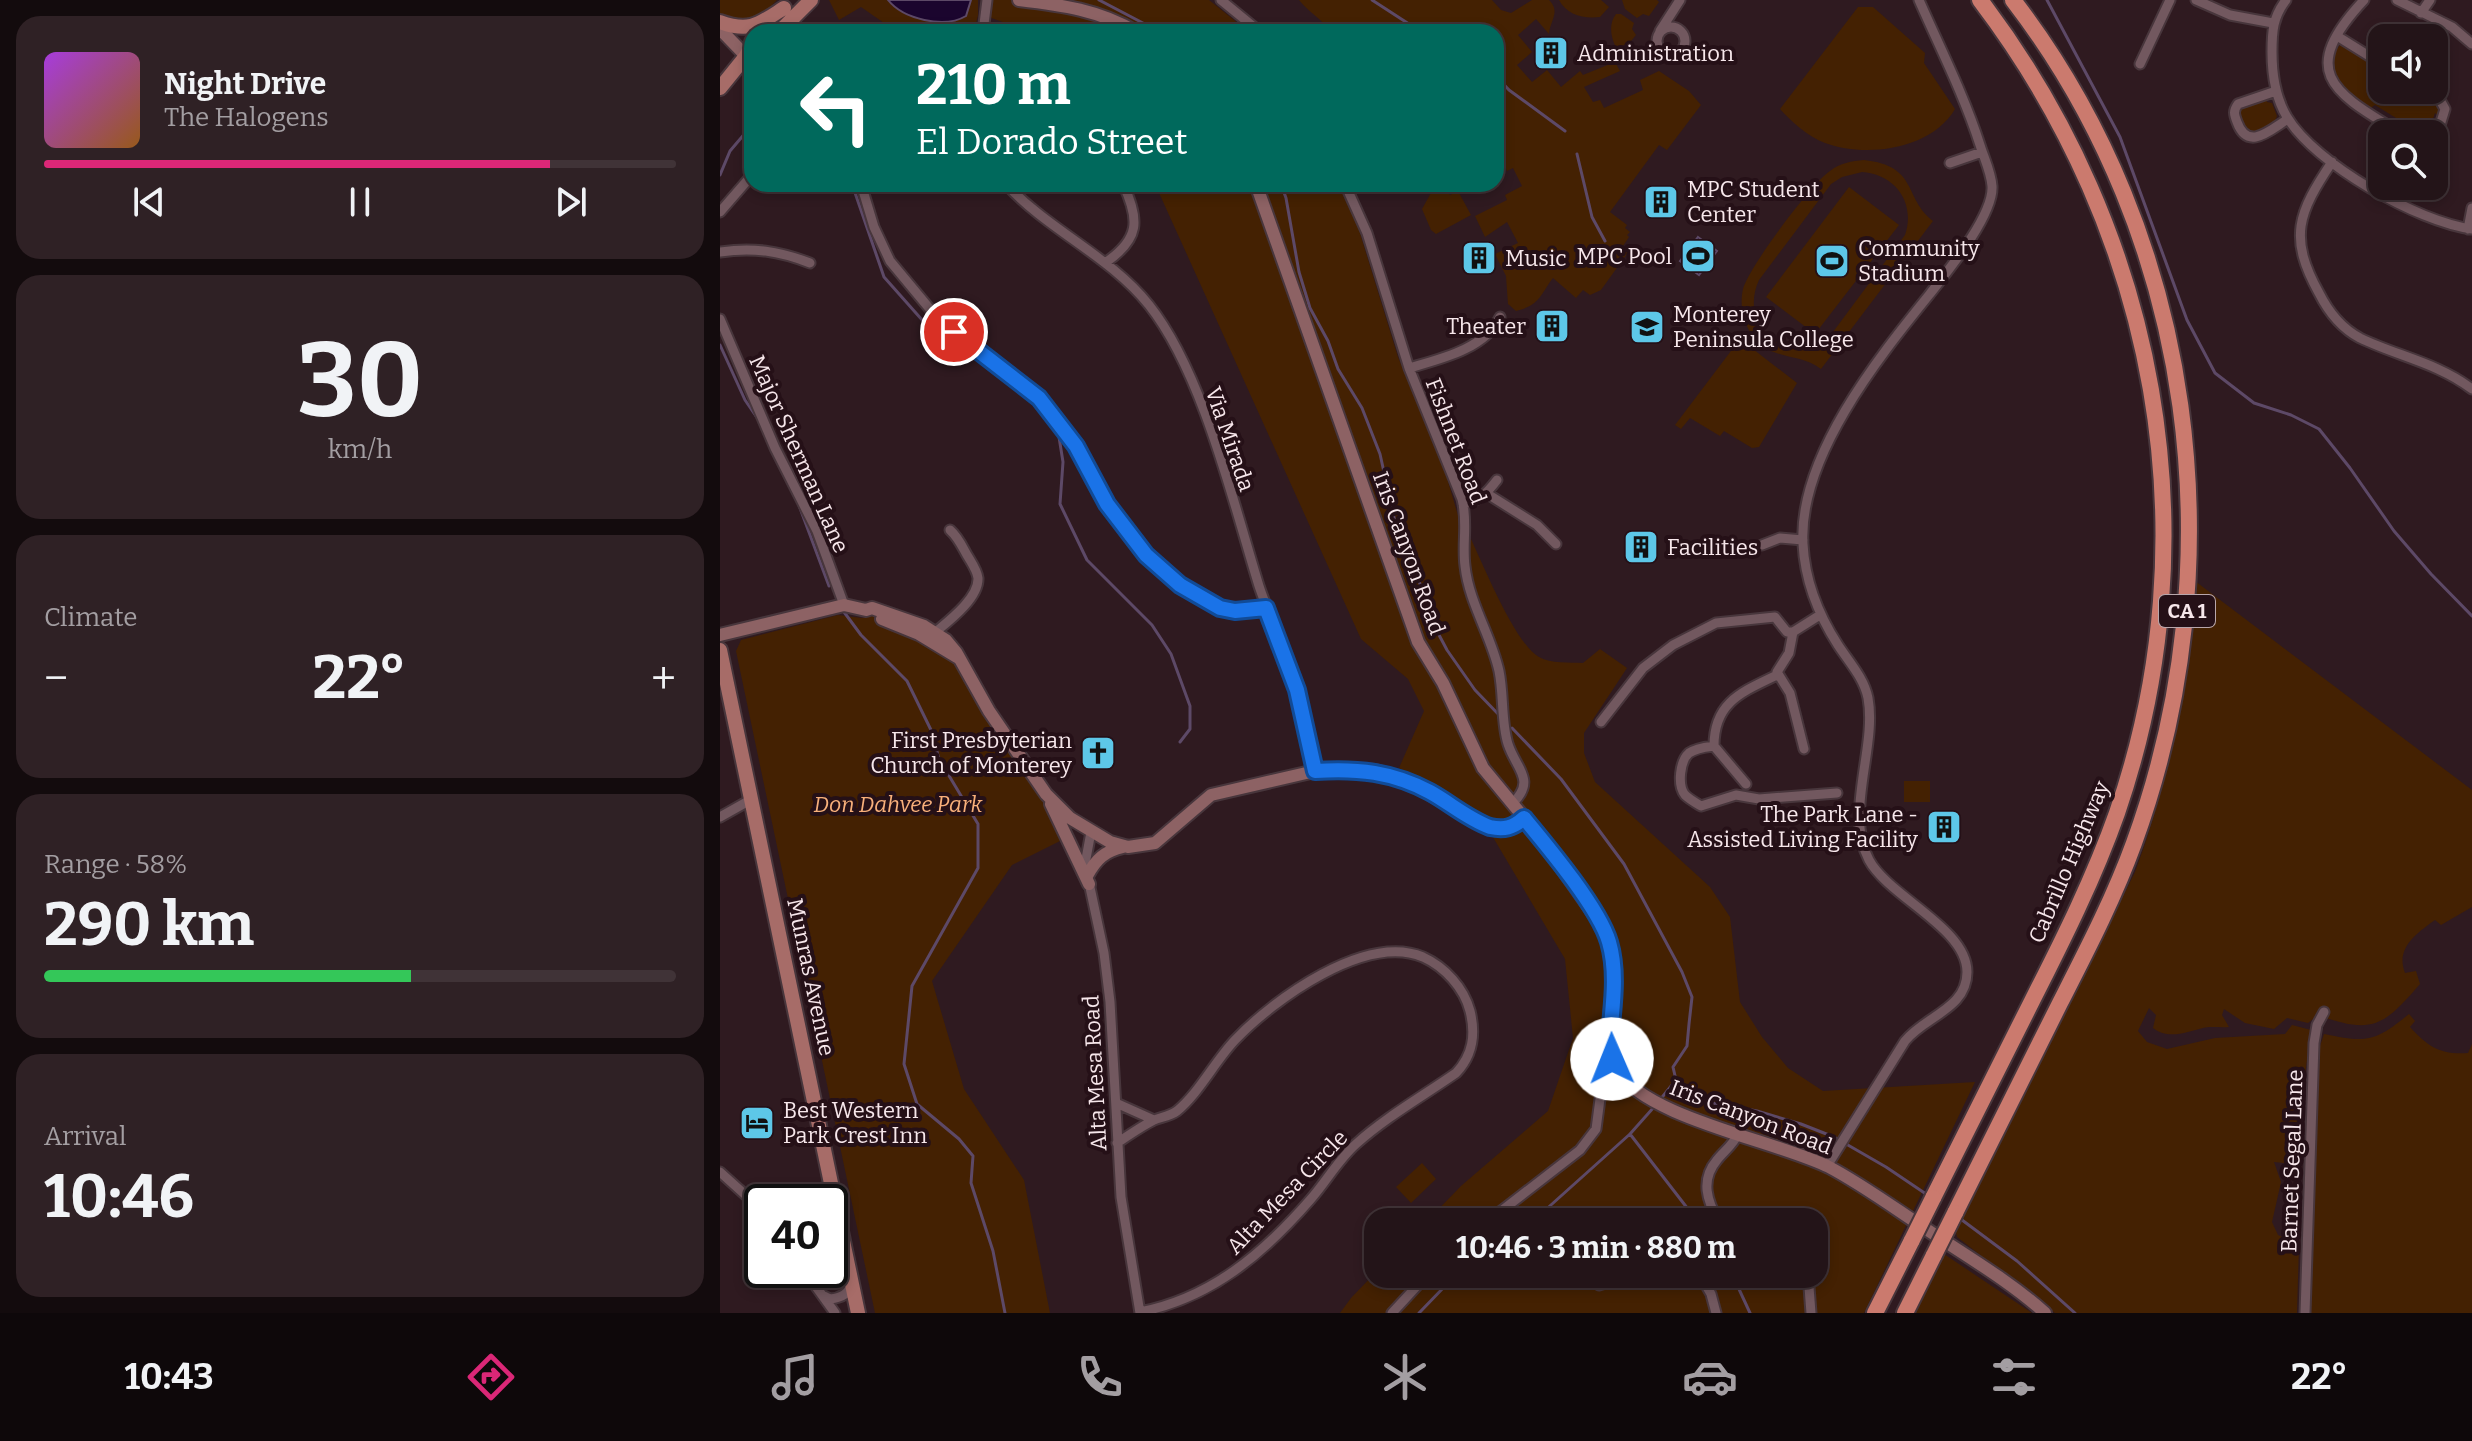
<!DOCTYPE html>
<meta charset="utf-8">
<style>
body{margin:0;font-family:Bitter,serif;background:#2f2125;color:#f1f3f6;height:100vh;display:flex;flex-direction:column;font-size:30px;white-space:nowrap}
*{box-sizing:border-box;margin:0}
p{font-size:26px;color:#a39ea2}
.icon{flex:none;width:44px;height:44px;fill:none;stroke:currentColor;stroke-width:2;stroke-linecap:round;stroke-linejoin:round}
.map{position:relative;flex:1;overflow:hidden}
.details{display:flex;flex-direction:column;gap:16px;padding:16px;background:#130b0d;width:720px}
.details>*{flex:none}
.banner{position:absolute;left:24px;top:24px;width:760px;height:168px;border-radius:24px;box-shadow:0 4px 12px #0003,0 0 0 2px #403337;background:#00695c;color:#fff;overflow:hidden}
.buttons{position:absolute;left:1648px;top:24px;display:grid;gap:16px}
.buttons a{display:grid;place-items:center;width:80px;height:80px;border-radius:16px;background:#231418;box-shadow:0 4px 12px #0003,0 0 0 2px #403337;font-size:40px}
.speed{position:absolute;left:24px;top:1184px;display:flex;gap:16px;font-size:40px;font-weight:700;text-align:center}
.speed>*{display:grid;place-content:center;width:104px;height:104px;border-radius:50%;background:#231418;box-shadow:0 4px 12px #0003,0 0 0 2px #403337;line-height:1}
.speed .limit{border:4px solid #111;border-radius:12px;background:#fff;color:#111}
.pin{position:absolute;display:grid;place-items:center;width:68px;height:68px;color:#fff;margin:-34px;border:4px solid #fff;border-radius:50%;box-shadow:0 2px 8px #0007}
.me{position:absolute;width:88px;margin:-44px;rotate:359deg;stroke-linejoin:round;filter:drop-shadow(0 0 6px #0008)}
.turn{display:flex;align-items:center;gap:28px;height:168px;padding:0 40px;font-size:36px}
.turn .icon{width:104px;height:104px;stroke-width:2.5}
.turn b{display:block;font-size:56px;line-height:68px}
.big{font-size:60px;font-weight:700;line-height:1.1}
.details .widget{flex:1;display:flex;flex-direction:column;justify-content:center;gap:12px;min-width:0;padding:0 28px;border-radius:24px;background:#2f2125}
.details .dial{align-items:center;gap:0}
.dial b{font-size:104px;line-height:1}
.song{display:flex;align-items:center;gap:24px}
.cover{width:96px;height:96px;border-radius:12px;background:linear-gradient(135deg,hsl(280 70% 55%),hsl(30 70% 35%))}
.played{height:8px;border-radius:4px;background:linear-gradient(90deg,#db2777 80%,#403337 80%)}
.keys{display:flex;justify-content:space-around;direction:ltr}
.heat{display:flex;justify-content:space-between;align-items:center;font-size:44px;direction:ltr}
.charge{height:12px;border-radius:6px;background:linear-gradient(90deg,#34c759 58%,#403337 0)}
.trip{position:absolute;left:644px;top:1208px;width:464px;height:80px;border-radius:24px;background:#231418;box-shadow:0 4px 12px #0003,0 0 0 2px #403337;font-weight:700;line-height:80px;text-align:center}
.dock{display:flex;height:128px;justify-content:space-around;align-items:center;background:#0e080a;color:#a39ea2}
.dock .icon{width:56px;height:56px}
.dock .on{color:#db2777}
.dock b{font-size:36px;color:#f1f3f6}
main{display:flex;flex:1;min-height:0}
.map>svg:first-child{display:block}
.green{fill:#442102;fill-rule:evenodd}
.water{fill:#1b052e;stroke:#5d4967;stroke-width:2}
.lines{fill:none;stroke-linecap:round;stroke-linejoin:round}
.stream{stroke:#5d4967;stroke-width:3}
.street-casing{stroke:#48363c;stroke-width:13}
.secondary-casing{stroke:#48363c;stroke-width:16}
.primary-casing{stroke:#48363c;stroke-width:18}
.highway-casing{stroke:#48363c;stroke-width:20}
.street{stroke:#72585f;stroke-width:9}
.secondary{stroke:#8d6264;stroke-width:12}
.primary{stroke:#a76c68;stroke-width:14}
.highway{stroke:#cb7a6e;stroke-width:16}
.highway-bridge-casing{stroke:#48363c;stroke-width:20;stroke-linecap:butt}
.highway-bridge{stroke:#cb7a6e;stroke-width:16}
.route-casing{stroke:#114b97;stroke-width:20}
.route{stroke:#1a73e8;stroke-width:14}
.labels{text-anchor:middle;dominant-baseline:central;stroke-width:8;stroke-linejoin:round;paint-order:stroke}
.shield{fill:#251017;stroke:#b8a6ab;stroke-width:2}
.shield-label{font-size:20px;font-weight:bold;fill:#f7e7eb}
.poi-label{font-size:22px;fill:#f7e7eb;stroke:#251017;text-anchor:start}
.street-label{font-size:22px;fill:#f7e7eb;stroke:#251017}
.park-label{font-size:22px;font-style:italic;fill:#f8b07b;stroke:#251017}
</style>
<main>
<section class="details">
<div class="widget">
<div class="song"><i class="cover"></i><div><b>Night Drive</b><p>The Halogens</p></div></div>
<div class="played"></div>
<div class="keys"><svg class="icon" aria-label="previous" viewBox="0 0 24 24"><path d="M18 5L8 12l10 7zM5 5v14"/></svg><svg class="icon" aria-label="pause" viewBox="0 0 24 24"><path d="M8 5v14M16 5v14"/></svg><svg class="icon" aria-label="next" viewBox="0 0 24 24"><path d="M6 5l10 7-10 7zM19 5v14"/></svg></div>
</div>
<div class="widget dial"><b>30</b><p>km/h</p></div>
<div class="widget"><p>Climate</p>
<div class="heat"><a>−</a><b class="big">22°</b><a>+</a></div>
</div>
<div class="widget"><p>Range · 58%</p><b class="big">290 km</b><div class="charge"></div></div>
<div class="widget"><p>Arrival</p><b class="big">10:46</b></div>
</section>
<div class="map">
<svg width="1752" height="1313" viewBox="0 0 1752 1313">
<rect width="100%" height="100%" fill="#2f1a20"/>
<!-- green -->
<path class="green" d="M0,0H57C40,18 23,30 0,13Z
M109,0H258V15L254,32H177L141,7L119,20Z
M267,0H489L529,32H311L266,16Z
M579,0H772L781,10L791,13L812,0H829C841,12 830,20 829,34L816,19L798,35L812,52L797,65L812,82L827,70L841,87L860,71L863,75L895,62L900,71L864,87L873,102L880,100L884,108L923,90L920,80L939,71L969,91L981,105L947,150L939,145L890,212L907,225L905,228L910,232L907,235L909,237L903,246L909,251L881,290L870,295L863,290L856,298L833,278C821,293 821,305 796,311L788,304L786,276L775,254L798,243L787,222L765,237L755,216L787,200L785,195L802,186L793,168L787,171L777,151L779,149L776,143V32H610C602,18 589,13 579,0Z
M839,0H881L889,7L880,17C863,19 847,15 839,0Z
M902,0H937L939,2L929,16L923,14L917,18L905,9Z
M1138,7H1153L1205,53L1204,63L1235,109C1211,150 1145,158 1105,143C1088,137 1071,121 1060,109Z
M896,14H901L914,23L912,29L916,35L911,41L897,49C891,39 888,24 896,14Z
M1621,44L1662,71V90H1681L1703,104L1711,99L1719,105L1721,118L1715,113L1709,130L1712,134H1702L1655,105L1649,109C1629,94 1596,71 1621,44Z
M1546,98L1547,102L1552,103L1557,116L1554,123L1535,134L1524,131L1518,111L1521,107Z
M1144,160C1199,166 1183,198 1213,221L1101,369C1077,351 1048,363 1029,330C1022,318 1020,302 1023,289C1029,267 1091,184 1110,171C1120,163 1132,161 1144,160ZM1142,172C1175,174 1196,203 1185,235L1110,336C1069,368 1017,328 1039,280L1111,184L1122,177Z
M435,184H618L639,230L678,357L727,478L742,529L750,537C763,564 795,644 819,657C831,664 849,662 863,663L880,649L907,668L864,733V753L875,782L990,887L1010,917L1020,1002L1042,1037L1068,1068L1103,1091L1255,1082L1144,1313H620L631,1298L658,1270V1274H1094V1222H706L741,1186L828,1111L853,1038L845,959L764,822L715,787L679,768L704,711L688,679L641,639Z
M716,184L722,194L727,191L730,195L738,191L751,215L716,234L711,230L702,209Z
M1129,187L1179,225L1095,334L1046,297Z
M1020,339L1077,383L1039,447L1032,448L1004,431L1000,436L970,418L961,429L955,425Z
M1475,581L1752,790V907L1721,925L1715,920C1697,933 1675,948 1685,973L1696,971L1700,984C1664,1026 1652,1035 1598,1015L1588,1023L1567,1018L1554,1029L1525,1023L1504,1009L1502,1015L1509,1027C1501,1028 1490,1026 1483,1028C1467,1032 1448,1040 1433,1028L1436,1015L1429,1008L1418,1031L1427,1042L1447,1049L1495,1038L1565,1034L1572,1025L1591,1030L1579,1120L1584,1141L1579,1183L1569,1174L1564,1163L1554,1162L1561,1182L1552,1222L1558,1235L1579,1245L1577,1313H1335L1237,1237L1236,1232L1415,872C1450,778 1469,681 1475,581Z
M156,614L232,653L348,837L292,865L212,981L244,1089L304,1180L330,1313H155L16,651L21,640L118,615L142,618Z
M1184,781H1210V802H1184Z
M1689,1014L1695,1021L1690,1027C1708,1047 1721,1055 1748,1053L1752,1044V1313H1589L1600,1046L1604,1034C1647,1043 1655,1042 1689,1014Z
M702,1163L716,1179L691,1203L676,1187Z
M1224,1254L1312,1313H1195Z"/>
<!-- water -->
<path class="water" d="M168,0H251L246,16C224,29 183,19 168,0Z
M978,237L997,251L979,275L960,261Z"/>
<g class="lines">
<!-- stream -->
<path class="stream" d="M379,0L440,32
M652,0L689,24L708,32
M1327,0L1400,137L1467,320L1495,373L1534,403L1571,415L1599,429L1630,468L1674,531L1711,574L1752,616
M776,76L789,90L845,131
M857,154L872,217L885,241
M0,175L10,151L32,125
M132,184L164,277L211,330L275,369
M561,184L566,198L579,272L590,308L608,341L618,369L642,408L660,454L675,522L698,577L709,616L727,650L755,690L781,717
M0,345L25,400L40,422
M335,425L339,437L343,462L340,504L367,560L432,625L451,654L470,706V729L460,742
M77,500L109,586
M124,612L141,635L187,681L211,730L219,759L258,824V868L192,986L184,1064L197,1104L239,1139L253,1156L251,1183L273,1251L285,1313
M792,728L841,779L904,864L962,972L972,997L969,1024L967,1046L953,1067L956,1080L977,1096L993,1103L1037,1111L1081,1124L1114,1137L1166,1167L1209,1196
M939,1101L956,1080
M910,1134L978,1222
M1238,1217L1297,1261L1355,1313
M812,1222L910,1134L934,1107
M1012,1274L1030,1313
M699,1313L727,1284L743,1274"/>
<!-- street casing -->
<g class="street-casing">
<path id="street" d="M501,0L540,32
M1476,0L1510,15L1553,23
M1566,0C1553,17 1552,31 1552,52C1552,75 1555,97 1567,117C1595,164 1698,222 1752,229
M1644,0C1575,74 1615,93 1682,134
M1677,0L1732,27L1752,44
M1701,13L1710,0
M72,16L79,32
M937 41a14 14 0 1 1 28 0a14 14 0 1 1-28 0Z
M940,31L960,0
M263,32L267,0
M1617,36L1662,64
M1420,64L1450,0
M1704,90L1720,100L1725,109L1714,145
M1556,91L1518,104C1513,111 1514,114 1517,122C1528,152 1550,130 1568,119
M1612,162C1578,213 1568,237 1599,293C1608,311 1621,328 1640,338C1677,356 1718,363 1752,389
M1230,163L1262,152
M141,184L154,227L170,261L219,320L319,398L356,446L387,504L426,555L460,585L500,608L515,611L546,608
M286,184C328,230 390,256 429,305C483,373 513,502 539,586C548,613 560,638 570,665C582,699 588,735 595,771
M625,184L647,233L689,368L742,499C748,522 742,543 745,566C749,603 771,635 779,671C784,695 781,722 788,744C796,769 817,780 792,804
M0,212L32,175
M1748,229L1752,208
M0,252C33,247 59,251 90,263
M385,263C420,239 420,220 403,184
M0,319L55,448L97,531L124,605
M689,368C720,359 765,349 780,317
M766,493L817,525L836,544
M743,504C760,501 767,493 777,480
M1042,545L1060,538L1083,540
M1073,632L1100,615
M212,635C226,623 259,599 258,578C257,570 251,562 247,555C242,546 238,537 230,530
M881,722L923,668L953,645L996,623L1055,617L1067,632H1073L1069,653L1057,672L1070,693L1084,749
M994,746C986,747 976,748 969,753C960,761 957,785 965,795C969,799 976,803 981,806L1016,795L1039,799L1117,793
M1026,784L994,746C994,702 1022,692 1057,675
M0,817L32,799
M371,832L365,864L384,953L390,1002L401,1197L420,1313
M396,1103L434,1120
M397,1143C409,1135 422,1126 434,1120C442,1117 450,1116 457,1111C479,1093 495,1061 515,1040C553,1000 645,933 703,957C725,967 744,988 750,1011C756,1035 753,1055 736,1073C703,1096 666,1117 636,1144C618,1160 606,1182 590,1200C543,1254 491,1298 420,1312
M1107,1166L1185,1041C1205,1016 1247,1009 1247,972C1247,928 1169,897 1149,860C1124,813 1157,748 1148,698C1144,678 1129,662 1118,645C1098,614 1085,582 1083,544C1078,458 1158,358 1209,295C1227,272 1274,215 1272,186C1271,172 1264,158 1260,145C1244,95 1220,48 1199,0
M0,1172L42,1210
M767,1222L860,1150L876,1129L884,1069L889,1050
M999,1222C987,1201 980,1180 997,1160C1004,1151 1013,1145 1018,1134
M1094,1253V1264
M84,1270L115,1313
M1088,1274L1091,1313
M980,1275L991,1294L996,1313
M879,1285L902,1278L971,1277L981,1274
M104,1296L110,1299C121,1298 129,1294 132,1284
M672,1313L708,1274
M1585,1313L1594,1043L1597,1025L1604,1012"/>
</g>
<!-- secondary casing -->
<g class="secondary-casing">
<path id="secondary" d="M299,0C342,5 379,10 416,32
M0,29L26,56
M536,184L698,642L723,683L763,768L820,837L884,928C889,943 893,958 893,975C894,1005 881,1043 897,1070C926,1118 1057,1141 1109,1167C1143,1185 1174,1208 1206,1229C1245,1255 1291,1282 1325,1313
M162,619L199,634L237,657
M0,635L124,605L146,610L152,608L204,626L226,640L236,652L269,711L326,794L350,818L390,842L408,847L435,843L491,795L595,771L627,769L655,771L683,779L770,827C784,830 793,827 804,818
M331,804L369,884
M367,876C376,859 385,851 403,847"/>
</g>
<!-- primary casing -->
<g class="primary-casing">
<path id="primary" d="M0,22C30,33 39,24 64,8
M59,32L91,0
M0,88L26,56L32,44
M0,650L138,1313"/>
</g>
<!-- highway casing -->
<g class="highway-casing">
<path id="highway" d="M1213,1198C1246,1132 1279,1067 1312,1001C1343,940 1374,878 1397,813C1493,534 1437,233 1260,0
M1235,1213C1270,1143 1305,1073 1340,1003C1367,950 1394,898 1414,843C1516,563 1476,238 1293,0
M1155,1313L1192,1240
M1185,1313L1214,1255"/>
</g>
<!-- street -->
<use href="#street" class="street"/>
<!-- secondary -->
<use href="#secondary" class="secondary"/>
<!-- primary -->
<use href="#primary" class="primary"/>
<!-- highway -->
<use href="#highway" class="highway"/>
<!-- highway-bridge casing -->
<g class="highway-bridge-casing">
<path id="highway-bridge" d="M1192,1240L1213,1198
M1214,1255L1235,1213"/>
</g>
<!-- highway-bridge -->
<use href="#highway-bridge" class="highway-bridge"/>
</g>
<g class="lines">
<!-- route casing -->
<g class="route-casing">
<path id="route" d="M234,332L319,398L356,446L387,504L426,555L460,585L500,608L515,611L546,608L577,690L595,771C637,768 673,772 710,792C730,803 748,819 770,827C784,830 793,828 804,818C828,847 879,908 889,942C899,976 891,1015 889,1049L892,1059"/>
</g>
<!-- route -->
<use href="#route" class="route"/>
</g>
<!-- icons -->
<defs>
<g id="building-square" transform="scale(1.8)"><rect x="-9" y="-9" width="18" height="18" rx="4" fill="#5dc7e8" stroke="#251017"/><path d="M-4-6H4V6H1V3H-1V6H-4ZM-2.5-4.3h1.7v1.8h-1.7ZM.8-4.3h1.7v1.8H.8ZM-2.5-1h1.7V.8h-1.7ZM.8-1h1.7V.8H.8Z" fill="#111"/></g>
<g id="stadium-square" transform="scale(1.8)"><rect x="-9" y="-9" width="18" height="18" rx="4" fill="#5dc7e8" stroke="#251017"/><path d="M0-5a6.5 5 0 1 0 0 10a6.5 5 0 1 0 0-10ZM-3.5-1.8h7v3.6h-7Z" fill="#111"/></g>
<g id="university-square" transform="scale(1.8)"><rect x="-9" y="-9" width="18" height="18" rx="4" fill="#5dc7e8" stroke="#251017"/><path d="M0-5L7-2L0 1L-7-2ZM-4 1L0 2.5L4 1V4Q0 6-4 4Z" fill="#111"/></g>
<g id="church-square" transform="scale(1.8)"><rect x="-9" y="-9" width="18" height="18" rx="4" fill="#5dc7e8" stroke="#251017"/><path d="M-1.2-6h2.4v3.5h3.3v2.4h-3.3V6h-2.4V-.1h-3.3v-2.4h3.3Z" fill="#111"/></g>
<g id="hotel-square" transform="scale(1.8)"><rect x="-9" y="-9" width="18" height="18" rx="4" fill="#5dc7e8" stroke="#251017"/><path d="M-6-4.5h1.5V1H6V5H4.5V3h-9V5H-6ZM-4 0a1.8 1.8 0 1 1 3.6 0ZM.5 0V-2.5h3Q6-2.5 6 0Z" fill="#111"/></g>
</defs>
<g fill-rule="evenodd">
<use href="#building-square" x="831" y="53"/>
<use href="#building-square" x="941" y="202"/>
<use href="#stadium-square" x="978" y="256"/>
<use href="#building-square" x="759" y="258"/>
<use href="#stadium-square" x="1112" y="261"/>
<use href="#building-square" x="832" y="326"/>
<use href="#university-square" x="927" y="327"/>
<use href="#building-square" x="921" y="547"/>
<use href="#church-square" x="378" y="753"/>
<use href="#building-square" x="1224" y="827"/>
<use href="#hotel-square" x="37" y="1123"/>
</g>
<g class="labels">
<!-- shield labels -->
<rect class="shield" x="1439" y="595" width="56" height="32" rx="6"/>
<g class="shield-label">
<text x="1467" y="611">CA 1</text>
</g>
<!-- poi labels -->
<g class="poi-label">
<text x="857" y="53">Administration</text>
<text x="967" y="189">MPC Student<tspan x="967" dy="25">Center</tspan></text>
<text x="1138" y="248">Community<tspan x="1138" dy="25">Stadium</tspan></text>
<text x="952" y="256" text-anchor="end">MPC Pool</text>
<text x="785" y="258">Music</text>
<text x="953" y="314">Monterey<tspan x="953" dy="25">Peninsula College</tspan></text>
<text x="806" y="326" text-anchor="end">Theater</text>
<text x="947" y="547">Facilities</text>
<text x="352" y="740" text-anchor="end">First Presbyterian<tspan x="352" dy="25">Church of Monterey</tspan></text>
<text x="1198" y="814" text-anchor="end">The Park Lane -<tspan x="1198" dy="25">Assisted Living Facility</tspan></text>
<text x="63" y="1110">Best Western<tspan x="63" dy="25">Park Crest Inn</tspan></text>
</g>
<!-- street labels -->
<g class="street-label">
<text transform="translate(510 439) rotate(71)">Via Mirada</text>
<text transform="translate(736 441) rotate(69)">Fishnet Road</text>
<text transform="translate(79 454) rotate(66)">Major Sherman Lane</text>
<text transform="translate(689 553) rotate(70)">Iris Canyon Road</text>
<text transform="translate(1349 862) rotate(-67)">Cabrillo Highway</text>
<text transform="translate(91 977) rotate(78)">Munras Avenue</text>
<text transform="translate(375 1073) rotate(-93)">Alta Mesa Road</text>
<text transform="translate(1031 1117) rotate(21)">Iris Canyon Road</text>
<text transform="translate(1572 1161) rotate(-88)">Barnet Segal Lane</text>
<text transform="translate(567 1192) rotate(-46)">Alta Mesa Circle</text>
</g>
<!-- park labels -->
<g class="park-label">
<text x="178" y="804">Don Dahvee Park</text>
</g>
</g>
</svg>
<div class="buttons">
<a><svg class="icon" aria-label="sound" viewBox="0 0 24 24"><path d="M4 9h4l5-4v14l-5-4H4zM17 9q2 3 0 6"/></svg></a>
<a><svg class="icon" aria-label="search" viewBox="0 0 24 24"><circle cx="10" cy="10" r="6"/><path d="M15 15l6 6"/></svg></a>
</div>
<div class="speed"><div class="limit">40</div></div>
<div class="pin" style="left:234px;top:332px;background:#d93025"><svg class="icon" aria-label="arrive" viewBox="0 0 24 24"><path d="M6 21V4h12l-3 4 3 4H6"/></svg></div>
<svg class="me" style="left:892px;top:1059px" viewBox="-20 -20 40 40"><circle r="19" fill="#fff"/><path d="M0-13L10 11 0 6-10 11z" fill="#1a73e8"/></svg>
<div class="trip">10:46 · 3 min · 880 m</div>
<div class="banner">
<div class="turn"><svg class="icon" aria-label="left" viewBox="0 0 24 24"><path d="M17 20v-9H6M10 6l-5 5 5 5"/></svg><div><b>210 m</b>El Dorado Street</div></div>
</div>
</div>
</main>
<nav class="dock">
<b>10:43</b>
<svg class="icon on" aria-label="directions" viewBox="0 0 24 24"><path d="M12 3l9 9-9 9-9-9zM9 14v-3h6M13 9l2 2-2 2"/></svg>
<svg class="icon" aria-label="music" viewBox="0 0 24 24"><path d="M9 18V5l10-2v13"/><circle cx="6" cy="18" r="3"/><circle cx="16" cy="16" r="3"/></svg>
<svg class="icon" aria-label="phone" viewBox="0 0 24 24"><path d="M5 4h4l2 5-3 2q2 4 5 5l2-3 5 2v4C11 20 4 13 5 4z"/></svg>
<svg class="icon" aria-label="climate" viewBox="0 0 24 24"><path d="M12 3v18M4 7l16 10M4 17L20 7"/></svg>
<svg class="icon" aria-label="car" viewBox="0 0 24 24"><path d="M5 17H2v-5l4-1 3-4h7l3 4 3 1v5h-3M9 17h6M6 11h13"/><circle cx="7" cy="17" r="2"/><circle cx="17" cy="17" r="2"/></svg>
<svg class="icon" aria-label="filters" viewBox="0 0 24 24"><path d="M4 7h16M4 17h16"/><circle cx="9" cy="7" r="2"/><circle cx="15" cy="17" r="2"/></svg>
<b>22°</b>
</nav>
